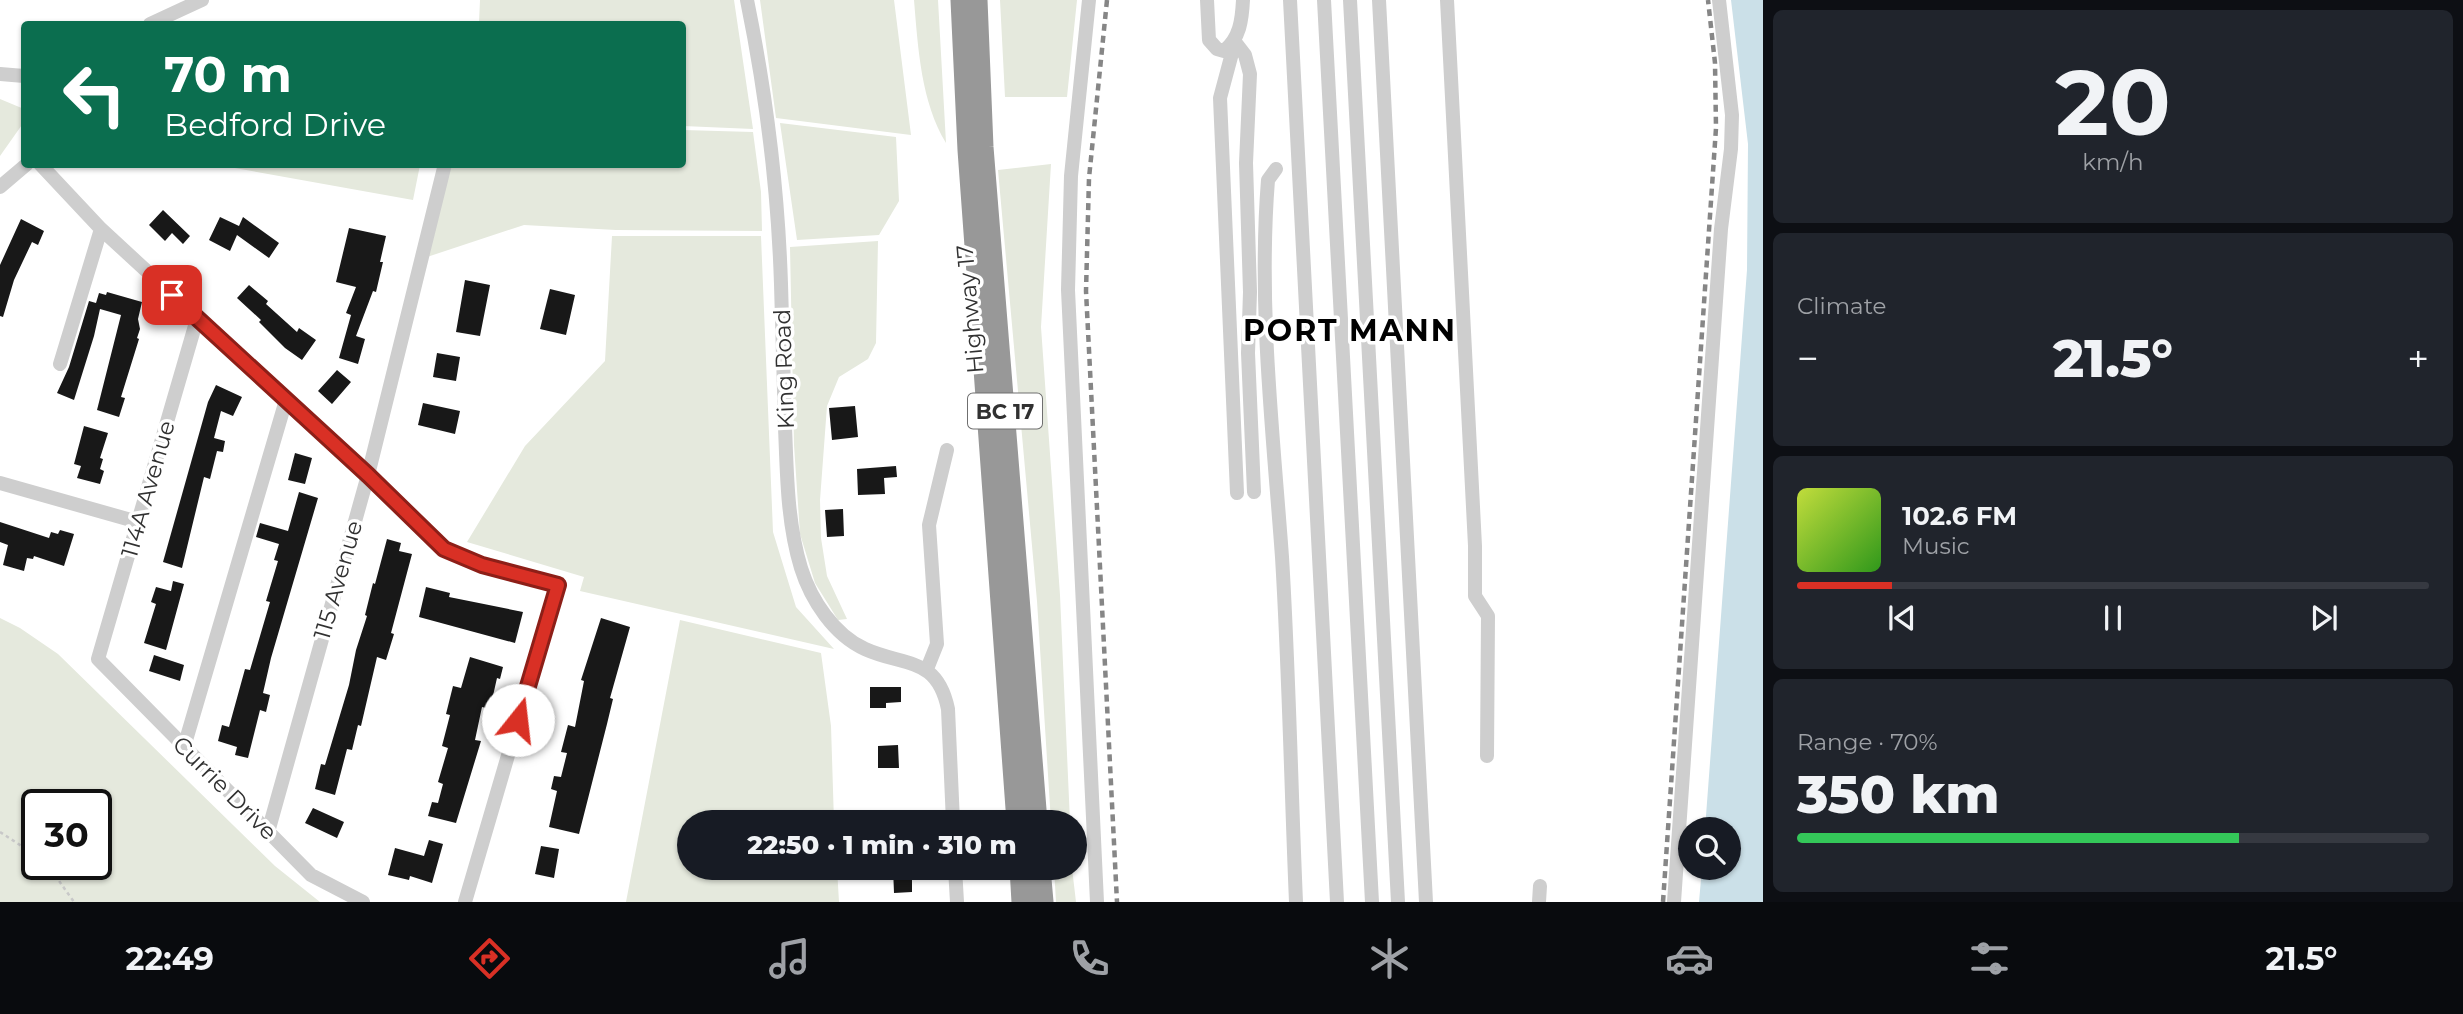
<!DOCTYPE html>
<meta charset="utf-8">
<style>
body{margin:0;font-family:Montserrat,sans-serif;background:#20242c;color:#f1f3f6;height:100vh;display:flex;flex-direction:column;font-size:26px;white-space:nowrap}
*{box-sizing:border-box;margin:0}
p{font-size:23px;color:#9ea1a6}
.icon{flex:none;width:38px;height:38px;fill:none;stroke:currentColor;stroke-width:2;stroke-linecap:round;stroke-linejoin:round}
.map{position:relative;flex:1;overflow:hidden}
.side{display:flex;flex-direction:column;gap:10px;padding:10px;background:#0d0f14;width:700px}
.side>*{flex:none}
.top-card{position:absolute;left:21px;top:21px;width:665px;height:147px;border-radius:7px;box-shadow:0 2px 5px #0004;background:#0b6e4f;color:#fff;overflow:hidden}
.tools{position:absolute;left:1678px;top:817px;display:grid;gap:14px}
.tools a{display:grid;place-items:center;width:63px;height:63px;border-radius:50%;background:#171b24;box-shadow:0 2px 5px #0004;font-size:35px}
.speed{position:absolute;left:21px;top:789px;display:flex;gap:14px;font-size:35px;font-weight:700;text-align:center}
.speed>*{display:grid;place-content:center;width:91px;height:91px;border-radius:50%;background:#171b24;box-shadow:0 2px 5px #0004;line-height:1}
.speed .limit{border:4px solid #111;border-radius:10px;background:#fff;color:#111}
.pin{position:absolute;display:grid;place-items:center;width:60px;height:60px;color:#fff;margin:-30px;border-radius:14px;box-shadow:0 4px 10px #0006}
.me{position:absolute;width:77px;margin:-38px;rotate:16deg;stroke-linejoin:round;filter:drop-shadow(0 0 5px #0008)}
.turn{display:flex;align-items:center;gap:24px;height:147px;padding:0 28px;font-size:32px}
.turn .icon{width:91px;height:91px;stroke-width:2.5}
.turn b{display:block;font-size:49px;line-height:60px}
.big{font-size:52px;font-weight:800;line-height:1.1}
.side .tile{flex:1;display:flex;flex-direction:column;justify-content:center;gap:10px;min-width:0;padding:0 24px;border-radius:10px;background:#20242c}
.side .dial{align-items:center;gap:0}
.dial b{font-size:91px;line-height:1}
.song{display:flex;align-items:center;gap:21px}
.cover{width:84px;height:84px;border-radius:10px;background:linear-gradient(135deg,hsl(70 70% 55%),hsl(110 70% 35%))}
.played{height:7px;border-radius:4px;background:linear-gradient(90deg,#d93025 15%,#363941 15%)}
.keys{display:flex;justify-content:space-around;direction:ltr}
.heat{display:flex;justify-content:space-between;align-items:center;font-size:38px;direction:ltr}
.charge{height:10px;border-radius:5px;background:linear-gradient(90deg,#34c759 70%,#363941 0)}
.trip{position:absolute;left:677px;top:810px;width:410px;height:70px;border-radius:35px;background:#171b24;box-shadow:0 2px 5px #0004;font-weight:800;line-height:70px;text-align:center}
.tab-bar{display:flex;height:112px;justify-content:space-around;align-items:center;background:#090b0e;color:#9ea1a6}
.tab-bar .icon{width:49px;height:49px}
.tab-bar .current{color:#d93025}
.tab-bar b{font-size:32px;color:#f1f3f6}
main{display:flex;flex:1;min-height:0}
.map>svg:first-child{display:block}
.green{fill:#e5e9dd;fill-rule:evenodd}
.water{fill:#cbe0e8}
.building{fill:#181818}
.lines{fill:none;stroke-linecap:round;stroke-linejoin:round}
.path{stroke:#c8c8c8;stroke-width:2.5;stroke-dasharray:3.5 3.5;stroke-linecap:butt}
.minor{stroke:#cecece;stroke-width:14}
.highway{stroke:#989898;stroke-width:21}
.rail{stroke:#868686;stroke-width:4.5;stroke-dasharray:7 5;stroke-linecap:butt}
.route-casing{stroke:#8d1f18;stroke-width:18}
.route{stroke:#d93025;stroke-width:12}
.labels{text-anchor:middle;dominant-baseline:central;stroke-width:7;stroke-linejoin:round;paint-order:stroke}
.shield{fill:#fff;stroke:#6f6f6f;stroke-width:2}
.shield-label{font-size:21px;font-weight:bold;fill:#313131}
.street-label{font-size:23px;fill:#313131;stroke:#fff}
.district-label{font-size:30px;font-weight:bold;letter-spacing:2px;fill:#000;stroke:#fff}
</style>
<main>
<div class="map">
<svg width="1763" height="902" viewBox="0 0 1763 902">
<rect width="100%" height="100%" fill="#fff"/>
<!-- green -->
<path class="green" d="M480,0H734L753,129L683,126L682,24L479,23Z
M760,0H894L911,135L776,118Z
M914,0H938L946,143C921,102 918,48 914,0Z
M1000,0H1077L1067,97H1005Z
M0,99L24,109V122L0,156Z
M780,123L896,137L899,201L879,235L797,240Z
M683,130L753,132L761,192L762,231L616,230L524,225L427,257L449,165L682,164Z
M1051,164L1041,327L1060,595L1070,822H1051L1037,601L998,170Z
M218,165V164L420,165L413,200Z
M612,236H761L773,532L796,607L834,649L580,591L584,577L467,542L525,446L605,361Z
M878,241L876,343L868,359L839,377L827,406L820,500L821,538L827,576L847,619L838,620L815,583L800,534L794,445L790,247Z
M0,618L20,628L58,654L275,866L320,902H0ZM37,805H96V864H37Z
M680,620L821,653L831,726L834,822H690V868H837L839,902H626Z
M1054,868H1072L1076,902H1056Z"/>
<!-- water -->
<path class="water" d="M1731,0H1763V902H1699L1702,868H1729V830L1705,829L1747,270L1748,144Z"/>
<!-- building -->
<path class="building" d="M163,210L190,236L183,244L172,233L165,241L149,225Z
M220,217L239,226L243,217L279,243L269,258L237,235L230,251L209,240Z
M21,219L44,231L38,245L32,242L14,280L3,317L0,316V265Z
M349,228L386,236L380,262H383L376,292L373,291L356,336L365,339L358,364L339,358L351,315L346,313L356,287L336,282Z
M465,280L490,285L480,336L456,332Z
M249,285L268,301L266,304L297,332L299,328L316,340L302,360L285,348L259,322L261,320L237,298Z
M550,289L575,295L566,335L540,329Z
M107,292L142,302L138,319L140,329L137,338L139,339L121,397L125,398L119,417L97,410L121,315L100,309L94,336L74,400L57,393L69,367L89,301L96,303L99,293L106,295Z
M437,353L460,357L456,381L433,377Z
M337,370L351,382L332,404L318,391Z
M216,385L242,397L233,416L221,411L214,438L225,441L223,452L217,451L210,479L204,477L182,568L163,562L208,402Z
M423,403L460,411L455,434L418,425Z
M855,406L858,437L832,440L829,408Z
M84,426L108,433L100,458L103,459L100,469L104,471L100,484L77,478L81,466L74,464Z
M295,453L312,458L305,484L288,480Z
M896,466L897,477L884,478L885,494L858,495L857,469Z
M299,492L318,498L271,658L263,693L270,695L266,712L260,710L248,758L235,755L237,747L218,741L222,725L229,727L245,669L250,670L270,602L266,601L278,561L274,560L279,544L256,537L260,523L288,531Z
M843,509L844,536L827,537L825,510Z
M0,522L49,538L51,532L58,534L60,530L74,534L64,566L34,556L33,559L27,558L24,571L3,565L8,545L0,542Z
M387,539L401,543L399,551L412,554L391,633L394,634L386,660L377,657L361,726L358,725L352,750L347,749L335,795L315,789L321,764L325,765L349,685L356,650L367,616L365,615L373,583L375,584Z
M173,581L184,584L166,650L144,643L156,604L151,602L156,587L171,591Z
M426,587L450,593L449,597L523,612L515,643L419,617Z
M601,618L630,627L610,698L613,699L607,724L579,834L549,827L557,791L551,789L554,776L561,777L567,753L561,752L568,725L575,727L584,681L581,680Z
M154,655L184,665L180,681L149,671Z
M470,657L503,667L500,679L497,678L490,709L482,707L475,740L481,741L456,823L428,816L432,802L438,803L443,784L438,782L448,748L442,746L450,715L446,714L453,686L461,688Z
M870,687H901V702L886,703V708H870Z
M898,745L899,768H878V746Z
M313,808L344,822L337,838L305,823Z
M429,840L443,844L432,883L410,876L409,880L388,875L395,848L424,856Z
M541,846L559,849L554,878L535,874Z
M893,868H912V892L894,893Z"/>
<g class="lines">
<!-- path -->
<path class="path" d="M0,832L37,856
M47,864L74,902"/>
<!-- minor -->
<path class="minor" d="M747,0C766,93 778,189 781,284C782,331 784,379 785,427C787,474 787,522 801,568C811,600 834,635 865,649C905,667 937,656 948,709L953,822
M1089,0L1071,176L1068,290L1097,902
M1207,0L1209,40L1217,49L1224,51C1240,38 1242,20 1243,0
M1290,0L1337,902
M1324,0L1372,902
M1350,0L1398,902
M1379,0L1426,902
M1447,0L1475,546V596L1488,616L1487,756
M150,24L202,0
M0,74L24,76
M40,164L101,229L368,475L444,549L482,565L558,585L465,902
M1276,169L1268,180C1258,305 1273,432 1282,557C1289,672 1291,787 1296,902
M0,187L27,164
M197,319L98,659L311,875L363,902
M60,364L101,229
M0,483L138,522
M1237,493L1220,98L1235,42L1245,55L1250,74L1246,163L1250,292L1248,353L1254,492
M927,669L937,644L929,525L947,450
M184,747L286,400
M268,832L368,475L445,164
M955,868L957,902
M1539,902L1540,886
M1674,902L1721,229L1731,149L1732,115L1719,0"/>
<!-- highway -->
<path class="highway" d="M961,0L968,150L1017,822
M977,0L983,147L1037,822
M1020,868L1022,902
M1040,868L1043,902"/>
<!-- rail -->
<path class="rail" d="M1107,0L1089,178L1086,291L1117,902
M1663,902L1716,128L1715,63L1708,0"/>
</g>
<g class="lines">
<!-- route casing -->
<g class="route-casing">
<path id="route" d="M172,295L368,475L444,549L482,565L558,585L518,720"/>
</g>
<!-- route -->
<use href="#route" class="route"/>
</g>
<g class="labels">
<!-- shield labels -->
<rect class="shield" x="968" y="393.5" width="74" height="35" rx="5"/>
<g class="shield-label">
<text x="1005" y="411">BC 17</text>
</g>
<!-- street labels -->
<g class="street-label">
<text transform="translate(970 309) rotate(-95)">Highway 17</text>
<text transform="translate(784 369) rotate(-92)">King Road</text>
<text transform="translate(148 489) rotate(-74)">114A Avenue</text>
<text transform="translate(338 580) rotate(-74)">115 Avenue</text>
<text transform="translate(225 788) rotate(45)">Currie Drive</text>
</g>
<!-- district labels -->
<g class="district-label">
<text x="1350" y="330">PORT MANN</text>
</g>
</g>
</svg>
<div class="tools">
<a><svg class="icon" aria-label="search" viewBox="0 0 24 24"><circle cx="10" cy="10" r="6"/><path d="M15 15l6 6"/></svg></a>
</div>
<div class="speed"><div class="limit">30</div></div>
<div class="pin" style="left:172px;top:295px;background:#d93025"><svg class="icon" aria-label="arrive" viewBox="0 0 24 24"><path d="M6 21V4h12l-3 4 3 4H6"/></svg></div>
<svg class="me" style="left:518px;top:720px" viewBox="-20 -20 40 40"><circle r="19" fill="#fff"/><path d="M0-13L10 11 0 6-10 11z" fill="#d93025"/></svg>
<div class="trip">22:50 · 1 min · 310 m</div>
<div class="top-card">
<div class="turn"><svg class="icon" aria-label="left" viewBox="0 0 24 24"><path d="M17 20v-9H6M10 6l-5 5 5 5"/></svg><div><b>70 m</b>Bedford Drive</div></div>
</div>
</div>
<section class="side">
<div class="tile dial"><b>20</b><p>km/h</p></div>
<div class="tile"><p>Climate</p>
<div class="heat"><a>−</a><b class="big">21.5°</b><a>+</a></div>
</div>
<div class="tile">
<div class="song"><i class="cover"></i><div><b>102.6 FM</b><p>Music</p></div></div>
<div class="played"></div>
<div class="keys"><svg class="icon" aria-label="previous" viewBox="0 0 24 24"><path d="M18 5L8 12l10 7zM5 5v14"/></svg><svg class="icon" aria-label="pause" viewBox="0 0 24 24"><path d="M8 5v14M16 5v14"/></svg><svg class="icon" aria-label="next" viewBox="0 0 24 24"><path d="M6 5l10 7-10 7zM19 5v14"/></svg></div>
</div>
<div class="tile"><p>Range · 70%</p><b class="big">350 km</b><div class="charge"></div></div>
</section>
</main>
<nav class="tab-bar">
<b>22:49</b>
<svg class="icon current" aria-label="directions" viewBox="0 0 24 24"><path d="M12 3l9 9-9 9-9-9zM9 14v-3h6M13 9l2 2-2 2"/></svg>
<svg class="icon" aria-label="music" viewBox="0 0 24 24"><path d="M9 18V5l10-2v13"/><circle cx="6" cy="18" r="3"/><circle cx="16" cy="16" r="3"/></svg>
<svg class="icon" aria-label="phone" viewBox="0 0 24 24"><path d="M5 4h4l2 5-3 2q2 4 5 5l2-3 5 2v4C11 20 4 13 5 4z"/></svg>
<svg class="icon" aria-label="climate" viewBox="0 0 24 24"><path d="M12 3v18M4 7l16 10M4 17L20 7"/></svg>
<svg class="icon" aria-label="car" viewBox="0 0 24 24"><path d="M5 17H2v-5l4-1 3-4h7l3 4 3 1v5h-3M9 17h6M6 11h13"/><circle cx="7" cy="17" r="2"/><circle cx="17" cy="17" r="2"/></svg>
<svg class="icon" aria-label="filters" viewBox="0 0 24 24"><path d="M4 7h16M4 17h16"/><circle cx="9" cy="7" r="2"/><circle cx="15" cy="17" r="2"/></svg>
<b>21.5°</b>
</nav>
